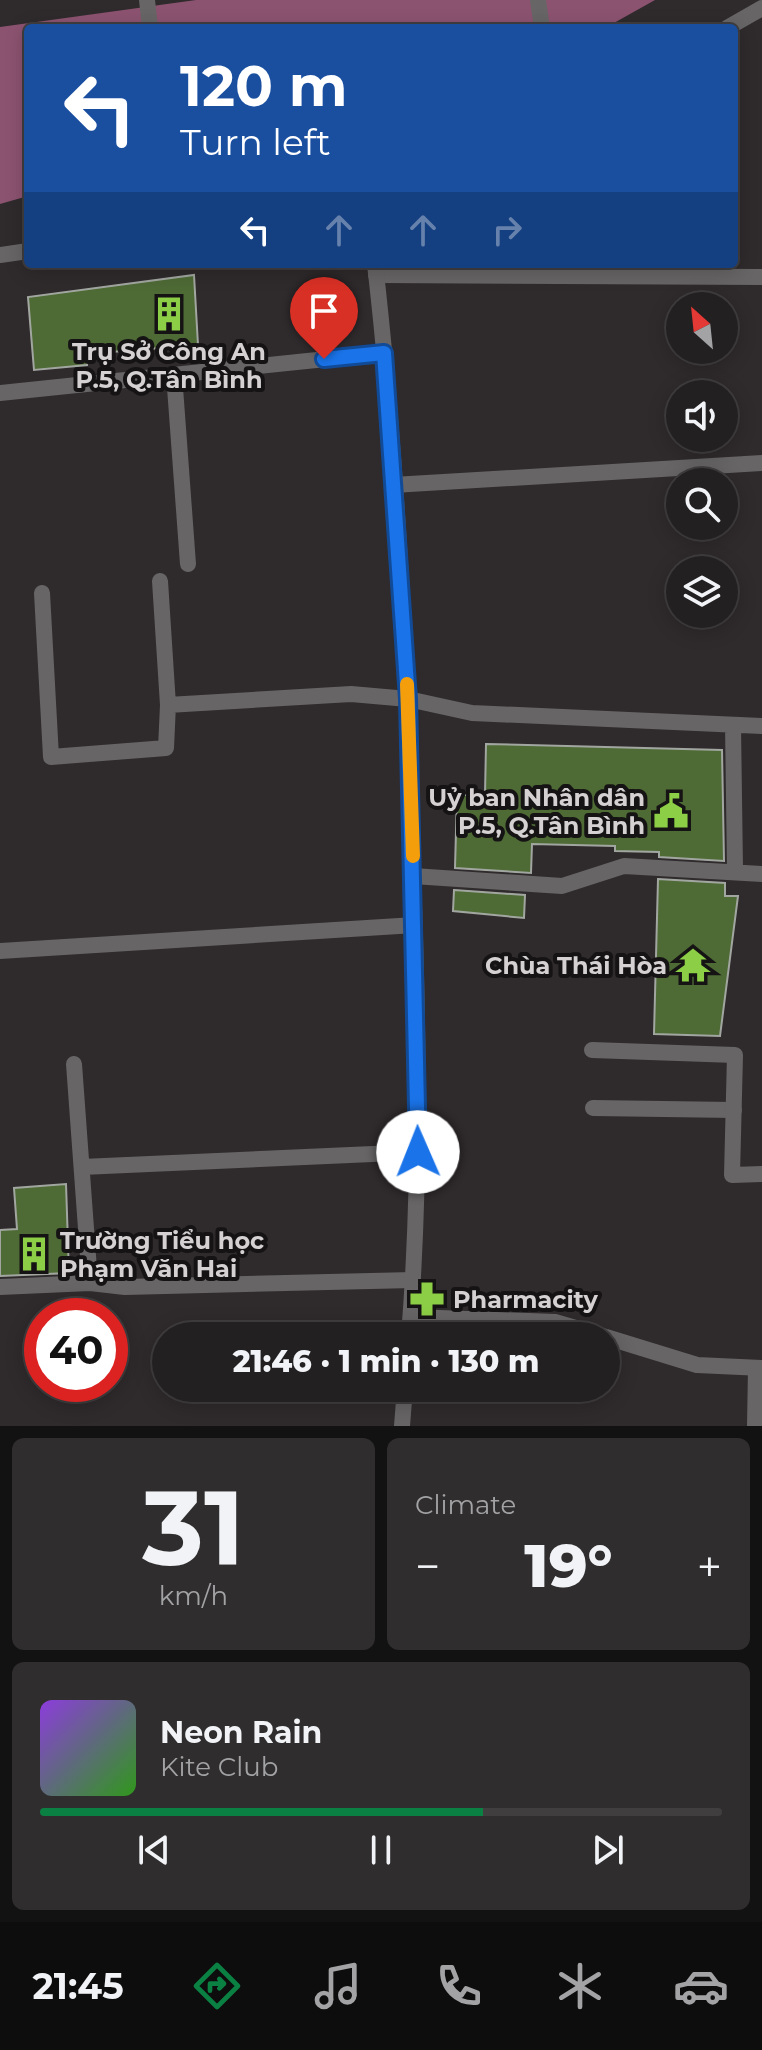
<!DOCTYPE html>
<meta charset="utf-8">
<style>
body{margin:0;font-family:Montserrat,sans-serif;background:#2f2d2e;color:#f1f3f6;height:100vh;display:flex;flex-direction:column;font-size:30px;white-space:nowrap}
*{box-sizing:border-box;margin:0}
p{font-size:26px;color:#a3a3a5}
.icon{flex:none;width:44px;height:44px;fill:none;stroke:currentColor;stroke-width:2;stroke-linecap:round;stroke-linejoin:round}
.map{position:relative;height:1426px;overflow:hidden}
.side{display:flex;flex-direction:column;gap:12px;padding:12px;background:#131212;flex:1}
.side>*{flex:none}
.top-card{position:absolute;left:24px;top:24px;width:714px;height:244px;border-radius:8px;box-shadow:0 4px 20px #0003,0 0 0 2px #403e3f;background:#1a4fa0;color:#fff;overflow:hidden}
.needle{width:52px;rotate:333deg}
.buttons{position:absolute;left:666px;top:292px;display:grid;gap:16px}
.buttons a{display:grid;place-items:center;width:72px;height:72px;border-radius:50%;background:#232021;box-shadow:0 4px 20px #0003,0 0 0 2px #403e3f;font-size:40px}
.speed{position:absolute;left:24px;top:1298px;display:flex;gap:16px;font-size:40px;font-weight:700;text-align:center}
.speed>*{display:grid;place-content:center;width:104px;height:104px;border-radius:50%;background:#232021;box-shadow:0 4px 20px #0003,0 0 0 2px #403e3f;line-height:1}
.speed .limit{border:12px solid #d22;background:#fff;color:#111}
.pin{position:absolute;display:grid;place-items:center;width:68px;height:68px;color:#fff;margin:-82px -34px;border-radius:50% 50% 50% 0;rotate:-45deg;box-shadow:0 0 8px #0007}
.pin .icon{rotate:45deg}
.me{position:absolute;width:88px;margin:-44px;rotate:359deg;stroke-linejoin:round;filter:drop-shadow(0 0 6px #0008)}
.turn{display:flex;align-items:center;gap:28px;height:168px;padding:0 24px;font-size:36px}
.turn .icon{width:104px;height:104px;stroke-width:2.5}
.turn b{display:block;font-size:56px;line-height:68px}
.lanes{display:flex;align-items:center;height:76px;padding:0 24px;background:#0003;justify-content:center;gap:40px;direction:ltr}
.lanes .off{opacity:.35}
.big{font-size:60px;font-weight:800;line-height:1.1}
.side .widget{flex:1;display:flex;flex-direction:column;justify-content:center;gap:12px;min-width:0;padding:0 28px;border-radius:12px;background:#2f2d2e}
.side .dial{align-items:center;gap:0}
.dial b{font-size:104px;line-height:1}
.song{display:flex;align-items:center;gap:24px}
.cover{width:96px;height:96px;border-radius:12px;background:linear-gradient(135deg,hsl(270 70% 55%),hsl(110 70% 35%))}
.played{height:8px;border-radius:4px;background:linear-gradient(90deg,#0b8043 65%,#403e3f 65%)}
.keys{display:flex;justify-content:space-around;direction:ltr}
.heat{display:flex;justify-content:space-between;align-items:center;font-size:44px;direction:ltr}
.side .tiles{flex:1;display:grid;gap:12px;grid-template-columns:1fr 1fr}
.widget:last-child{grid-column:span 2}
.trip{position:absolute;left:152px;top:1322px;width:468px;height:80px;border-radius:40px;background:#232021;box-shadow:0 4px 20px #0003,0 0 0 2px #403e3f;font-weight:800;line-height:80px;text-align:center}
.menu{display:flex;height:128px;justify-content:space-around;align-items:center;background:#0e0d0d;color:#a3a3a5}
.menu .icon{width:56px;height:56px}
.menu .current{color:#0b8043}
.menu b{font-size:36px;color:#f1f3f6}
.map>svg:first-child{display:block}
.water{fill:#8c5370}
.building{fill:#4e6a35;stroke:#a2a6a0;stroke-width:2}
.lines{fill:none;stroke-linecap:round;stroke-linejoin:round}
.service{stroke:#676566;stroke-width:16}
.minor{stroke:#676566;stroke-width:16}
.tertiary{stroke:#676566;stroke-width:16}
.route-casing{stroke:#114b97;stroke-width:20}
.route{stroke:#1a73e8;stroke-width:14}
.slow{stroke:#f59e0b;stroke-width:14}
.labels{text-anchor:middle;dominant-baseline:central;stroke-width:8;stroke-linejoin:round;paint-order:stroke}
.poi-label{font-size:24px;font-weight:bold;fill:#d5d1d3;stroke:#151314;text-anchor:end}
</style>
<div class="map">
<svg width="762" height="1426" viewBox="0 0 762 1426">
<rect width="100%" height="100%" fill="#2f2a2c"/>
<!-- water -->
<path class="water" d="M196,0H655L605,28H28V196L0,204V27Z"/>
<!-- building -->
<path class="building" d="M194,275L198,345L86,354L87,365L34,370L28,297Z
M486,744L722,750L724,861L659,857V852L615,851V846L532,844L531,873L455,868L457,795H485Z
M658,879L725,883V896H738L720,1036L654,1034Z
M454,890L525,895L524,918L453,911Z
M66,1184L69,1273L0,1276V1230L17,1229L14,1188Z"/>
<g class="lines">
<!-- service -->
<path class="service" d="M174,374L188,564
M393,485L762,463
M160,581L168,705
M42,593L51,757L166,748L168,705L351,694L408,699L472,713L762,726
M733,725L735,869
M413,876L562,886L624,866L762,874
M0,951L415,925
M593,1108L734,1110
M0,1287L90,1283L125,1287L413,1280
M411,1317L555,1322L603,1336
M606,1337L697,1365L762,1368"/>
<!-- minor -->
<path class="minor" d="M376,275L762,277
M0,393L384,353
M592,1050L735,1055L732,1175L762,1174
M74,1064L90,1283
M82,1167L418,1152
M755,1426L756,1368"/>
<!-- tertiary -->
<path class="tertiary" d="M147,0L150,28
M538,0L542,28
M727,28L762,8
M0,255L28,251
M375,264C397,457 406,651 412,845C418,1008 422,1173 409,1336
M402,1426L405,1388"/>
</g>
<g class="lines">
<!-- route casing -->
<g class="route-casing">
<path id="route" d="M324,359L384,353L408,699L418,1152"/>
</g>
<!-- route -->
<use href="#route" class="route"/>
<!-- slow -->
<path class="slow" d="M407,684L413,856"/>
</g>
<!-- icons -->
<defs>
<g id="building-bare" transform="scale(2.76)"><path d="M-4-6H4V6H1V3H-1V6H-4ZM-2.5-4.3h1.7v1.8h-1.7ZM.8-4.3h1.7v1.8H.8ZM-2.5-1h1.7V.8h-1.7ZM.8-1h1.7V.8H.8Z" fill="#8cce45" stroke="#151314" stroke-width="2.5" paint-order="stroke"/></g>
<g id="civic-bare" transform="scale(2.76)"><path d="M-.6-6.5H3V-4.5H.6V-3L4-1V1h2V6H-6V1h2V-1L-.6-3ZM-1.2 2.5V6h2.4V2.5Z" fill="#8cce45" stroke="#151314" stroke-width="2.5" paint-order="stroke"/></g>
<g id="temple-bare" transform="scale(2.76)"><path d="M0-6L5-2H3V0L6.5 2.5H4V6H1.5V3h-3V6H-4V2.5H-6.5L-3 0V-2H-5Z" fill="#8cce45" stroke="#151314" stroke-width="2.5" paint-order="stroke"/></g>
<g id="pharmacy-bare" transform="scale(2.76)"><path d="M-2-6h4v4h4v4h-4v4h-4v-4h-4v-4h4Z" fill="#8cce45" stroke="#151314" stroke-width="2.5" paint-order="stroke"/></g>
</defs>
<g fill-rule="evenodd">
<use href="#building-bare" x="169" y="314"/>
<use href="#civic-bare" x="671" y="811"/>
<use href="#temple-bare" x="693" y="965"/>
<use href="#building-bare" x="34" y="1254"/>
<use href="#pharmacy-bare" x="427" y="1299"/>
</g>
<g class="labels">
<!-- poi labels -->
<g class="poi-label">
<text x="169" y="351" text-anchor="middle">Trụ Sở Công An<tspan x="169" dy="28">P.5, Q.Tân Bình</tspan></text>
<text x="645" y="797">Uỷ ban Nhân dân<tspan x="645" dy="28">P.5, Q.Tân Bình</tspan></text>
<text x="667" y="965">Chùa Thái Hòa</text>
<text x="60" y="1240" text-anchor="start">Trường Tiểu học<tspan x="60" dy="28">Phạm Văn Hai</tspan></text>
<text x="453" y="1299" text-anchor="start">Pharmacity</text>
</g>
</g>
</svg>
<div class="buttons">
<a><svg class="needle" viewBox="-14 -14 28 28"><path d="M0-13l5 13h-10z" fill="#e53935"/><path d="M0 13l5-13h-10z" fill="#a3a3a5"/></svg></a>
<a><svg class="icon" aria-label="sound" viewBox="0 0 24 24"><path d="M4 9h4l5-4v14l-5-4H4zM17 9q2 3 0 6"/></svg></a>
<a><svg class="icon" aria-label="search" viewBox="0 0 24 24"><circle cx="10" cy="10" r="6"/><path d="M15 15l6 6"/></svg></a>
<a><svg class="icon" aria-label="layers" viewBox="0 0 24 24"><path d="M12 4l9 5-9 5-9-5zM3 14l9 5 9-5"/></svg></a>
</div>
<div class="speed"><div class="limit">40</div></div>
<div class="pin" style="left:324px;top:359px;background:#d93025"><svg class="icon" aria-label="arrive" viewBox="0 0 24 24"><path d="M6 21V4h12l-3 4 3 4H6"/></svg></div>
<svg class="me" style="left:418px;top:1152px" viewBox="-20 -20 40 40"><circle r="19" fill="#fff"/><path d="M0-13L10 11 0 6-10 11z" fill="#1a73e8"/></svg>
<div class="trip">21:46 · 1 min · 130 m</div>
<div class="top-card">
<div class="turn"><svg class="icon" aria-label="left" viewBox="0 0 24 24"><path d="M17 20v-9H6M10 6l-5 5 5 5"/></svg><div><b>120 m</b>Turn left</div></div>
<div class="lanes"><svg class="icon" aria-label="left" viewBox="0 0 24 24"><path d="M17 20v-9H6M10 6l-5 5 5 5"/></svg><svg class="icon off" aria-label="ahead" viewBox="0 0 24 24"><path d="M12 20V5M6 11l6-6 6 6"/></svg><svg class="icon off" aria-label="ahead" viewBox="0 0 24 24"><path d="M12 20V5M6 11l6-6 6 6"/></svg><svg class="icon off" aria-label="right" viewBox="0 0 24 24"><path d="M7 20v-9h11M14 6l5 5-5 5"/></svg></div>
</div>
</div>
<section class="side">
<div class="tiles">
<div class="widget dial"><b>31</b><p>km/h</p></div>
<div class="widget"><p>Climate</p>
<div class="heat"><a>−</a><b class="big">19°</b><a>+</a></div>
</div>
<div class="widget">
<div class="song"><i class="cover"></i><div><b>Neon Rain</b><p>Kite Club</p></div></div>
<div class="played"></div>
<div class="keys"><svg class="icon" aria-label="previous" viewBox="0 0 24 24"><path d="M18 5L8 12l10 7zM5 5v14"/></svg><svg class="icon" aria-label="pause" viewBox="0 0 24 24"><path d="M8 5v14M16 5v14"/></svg><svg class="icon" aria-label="next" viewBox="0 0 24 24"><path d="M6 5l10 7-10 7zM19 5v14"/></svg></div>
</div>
</div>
</section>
<nav class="menu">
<b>21:45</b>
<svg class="icon current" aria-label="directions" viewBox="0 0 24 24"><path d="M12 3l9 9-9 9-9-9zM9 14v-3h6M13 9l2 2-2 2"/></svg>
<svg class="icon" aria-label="music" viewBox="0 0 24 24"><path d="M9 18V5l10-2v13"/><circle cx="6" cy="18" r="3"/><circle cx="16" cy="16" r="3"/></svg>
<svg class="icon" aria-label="phone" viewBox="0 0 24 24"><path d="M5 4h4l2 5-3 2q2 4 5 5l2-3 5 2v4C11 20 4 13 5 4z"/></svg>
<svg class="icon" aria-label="climate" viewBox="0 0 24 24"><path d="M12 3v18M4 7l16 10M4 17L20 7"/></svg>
<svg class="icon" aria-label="car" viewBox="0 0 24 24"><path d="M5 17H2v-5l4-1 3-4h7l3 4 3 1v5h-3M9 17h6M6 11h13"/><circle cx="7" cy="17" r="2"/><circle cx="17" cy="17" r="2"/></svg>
</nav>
